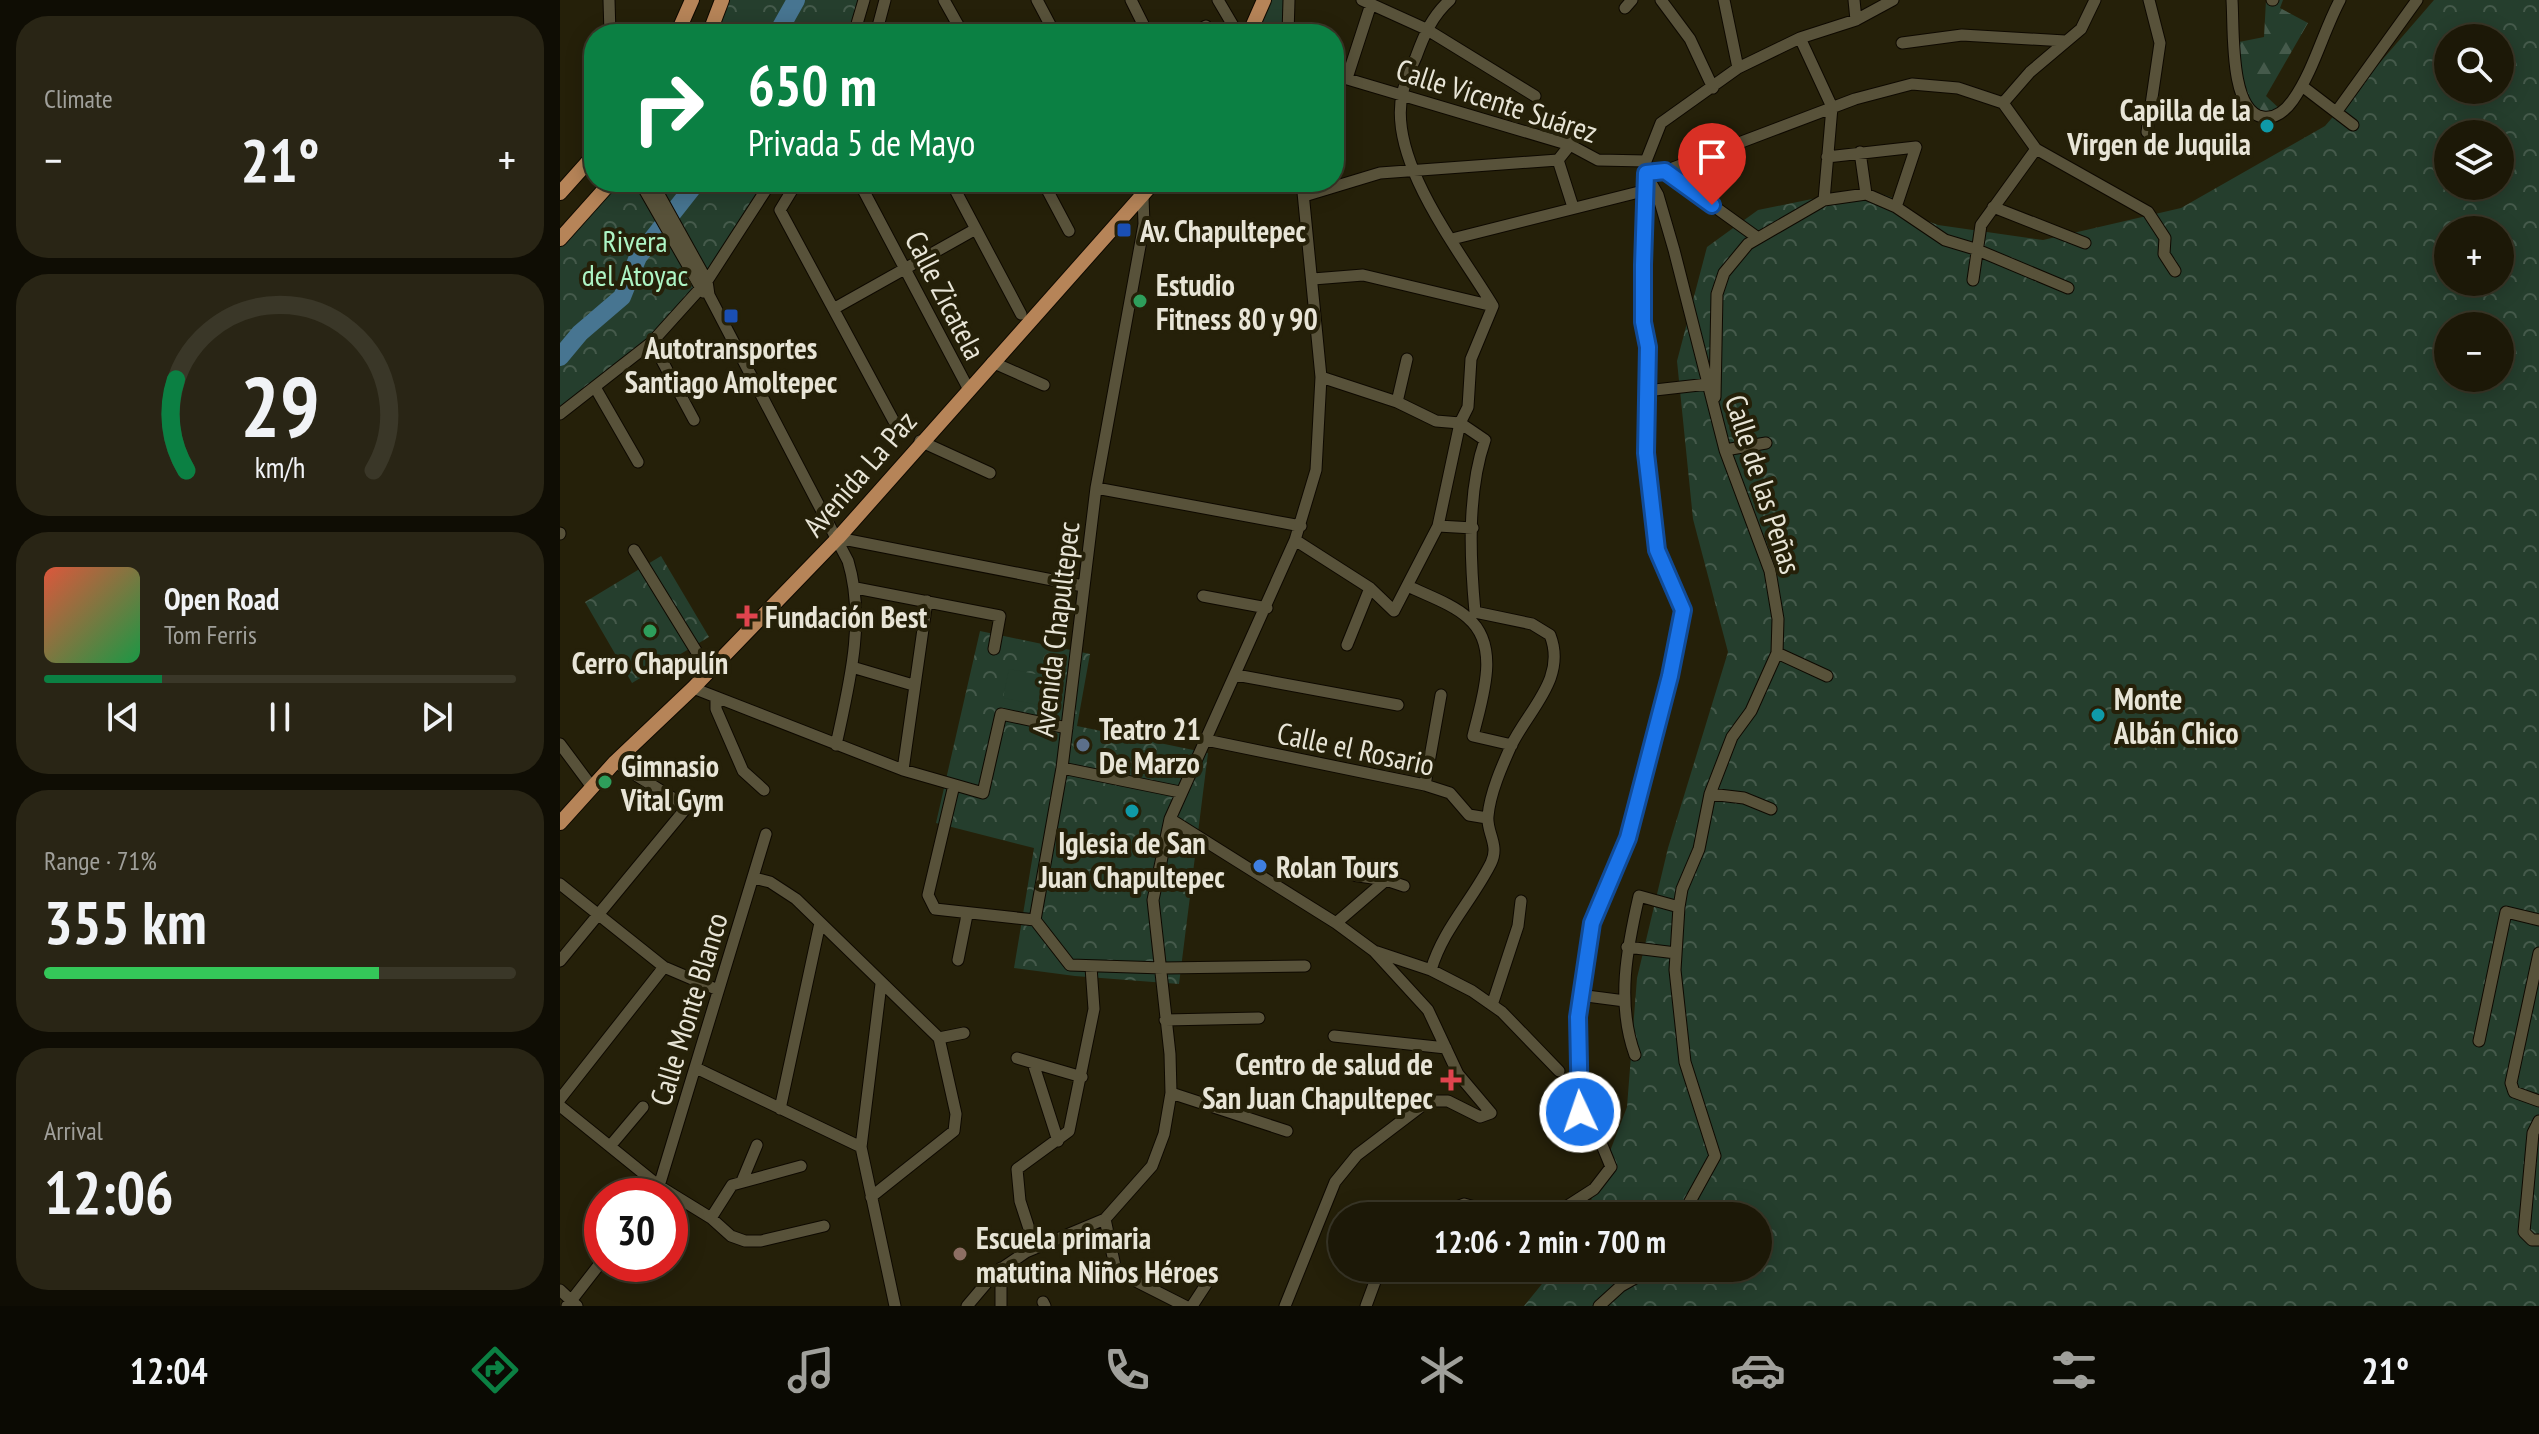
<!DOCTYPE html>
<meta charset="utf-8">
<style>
body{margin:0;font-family:"PT Sans Narrow",sans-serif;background:#292515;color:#f1f3f6;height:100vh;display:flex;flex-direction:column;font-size:30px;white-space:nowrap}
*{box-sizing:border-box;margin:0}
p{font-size:26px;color:#a0a09b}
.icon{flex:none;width:44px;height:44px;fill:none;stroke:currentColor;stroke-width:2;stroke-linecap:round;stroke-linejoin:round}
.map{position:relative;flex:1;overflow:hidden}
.details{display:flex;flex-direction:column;gap:16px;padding:16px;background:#0f0d04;width:560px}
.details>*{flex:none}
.top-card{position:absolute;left:24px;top:24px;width:760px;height:168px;border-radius:32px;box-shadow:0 4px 20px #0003,0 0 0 2px #3a3728;background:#0b8043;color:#fff;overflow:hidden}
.controls{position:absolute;left:1874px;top:24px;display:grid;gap:16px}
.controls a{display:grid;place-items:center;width:80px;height:80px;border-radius:50%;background:#1c1807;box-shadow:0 4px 20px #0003,0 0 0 2px #3a3728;font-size:40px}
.speed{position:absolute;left:24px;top:1178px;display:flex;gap:16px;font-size:40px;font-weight:700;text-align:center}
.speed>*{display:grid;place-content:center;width:104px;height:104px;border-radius:50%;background:#1c1807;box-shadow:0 4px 20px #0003,0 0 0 2px #3a3728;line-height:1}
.speed .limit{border:12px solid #d22;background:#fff;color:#111}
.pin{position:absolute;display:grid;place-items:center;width:68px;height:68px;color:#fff;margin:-82px -34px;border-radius:50% 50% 50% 0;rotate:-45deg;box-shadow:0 0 8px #0007}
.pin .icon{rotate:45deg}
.me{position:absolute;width:88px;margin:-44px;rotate:357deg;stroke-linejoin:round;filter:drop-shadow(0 0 6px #0008)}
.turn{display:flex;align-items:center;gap:28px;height:168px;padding:0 32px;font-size:36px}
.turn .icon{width:104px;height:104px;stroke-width:2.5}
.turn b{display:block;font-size:56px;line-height:68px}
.big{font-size:60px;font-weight:600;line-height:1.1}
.details .tile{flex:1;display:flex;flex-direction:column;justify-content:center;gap:12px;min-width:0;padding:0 28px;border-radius:32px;background:#292515}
.details .dial{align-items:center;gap:0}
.dial svg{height:208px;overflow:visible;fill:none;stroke:#3a3728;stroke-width:7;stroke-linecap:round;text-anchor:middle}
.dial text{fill:#f1f3f6;stroke:none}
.song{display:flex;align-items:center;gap:24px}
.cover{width:96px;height:96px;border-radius:12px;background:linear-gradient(135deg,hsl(10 70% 55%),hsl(140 70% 35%))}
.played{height:8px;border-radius:4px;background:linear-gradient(90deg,#0b8043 25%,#3a3728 25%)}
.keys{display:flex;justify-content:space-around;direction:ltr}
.heat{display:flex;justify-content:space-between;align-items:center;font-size:44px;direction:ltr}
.charge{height:12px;border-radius:6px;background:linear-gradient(90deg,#34c759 71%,#3a3728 0)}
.trip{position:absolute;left:768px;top:1202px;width:444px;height:80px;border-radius:40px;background:#1c1807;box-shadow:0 4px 20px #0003,0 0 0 2px #3a3728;font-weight:600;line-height:80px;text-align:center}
.dock{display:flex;height:128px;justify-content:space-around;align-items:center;background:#0b0a03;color:#a0a09b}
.dock .icon{width:56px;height:56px}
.dock .on{color:#0b8043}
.dock b{font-size:36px;color:#f1f3f6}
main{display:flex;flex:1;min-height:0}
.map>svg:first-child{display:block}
.forest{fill:url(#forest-firs)}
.park{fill:url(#park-crowns);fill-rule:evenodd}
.pitch{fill:#253e2d}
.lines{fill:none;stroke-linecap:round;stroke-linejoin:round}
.river{stroke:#477591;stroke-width:18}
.minor-casing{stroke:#0e0900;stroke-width:13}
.major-casing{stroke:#0e0900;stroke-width:16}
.minor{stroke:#58523a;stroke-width:11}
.major{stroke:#b68458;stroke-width:14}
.route-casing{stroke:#114b97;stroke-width:20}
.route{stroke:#1a73e8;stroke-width:14}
.culture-dot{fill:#0f9aa8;stroke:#252009;stroke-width:3}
.transit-dot{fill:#1a4fb4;stroke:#252009;stroke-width:3}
.leisure-dot{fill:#2e9e5b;stroke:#252009;stroke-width:3}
.health-dot{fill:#e0444e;stroke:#252009;stroke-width:3}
.service-dot{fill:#5c6f8a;stroke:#252009;stroke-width:3}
.shop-dot{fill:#3f7fe0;stroke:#252009;stroke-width:3}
.education-dot{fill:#8d6e63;stroke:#252009;stroke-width:3}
.labels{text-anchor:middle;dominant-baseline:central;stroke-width:8;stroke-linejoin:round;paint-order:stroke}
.street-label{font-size:30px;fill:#e8e5d7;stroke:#252009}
.poi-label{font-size:30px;font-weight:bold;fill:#e8e5d7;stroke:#252009;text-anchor:start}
.park-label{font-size:30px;fill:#adf4c4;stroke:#252009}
</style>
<main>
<section class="details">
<div class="tile"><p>Climate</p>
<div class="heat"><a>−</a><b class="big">21°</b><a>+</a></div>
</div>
<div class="tile dial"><svg viewBox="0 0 100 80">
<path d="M14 69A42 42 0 1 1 86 69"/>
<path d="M14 69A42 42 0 0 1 10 34" stroke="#0b8043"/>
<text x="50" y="56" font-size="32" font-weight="700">29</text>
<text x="50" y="72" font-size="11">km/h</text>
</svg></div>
<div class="tile">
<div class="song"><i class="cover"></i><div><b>Open Road</b><p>Tom Ferris</p></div></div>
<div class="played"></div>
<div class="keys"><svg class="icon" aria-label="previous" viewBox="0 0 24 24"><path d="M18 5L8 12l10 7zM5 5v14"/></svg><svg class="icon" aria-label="pause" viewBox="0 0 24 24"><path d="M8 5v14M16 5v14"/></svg><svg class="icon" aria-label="next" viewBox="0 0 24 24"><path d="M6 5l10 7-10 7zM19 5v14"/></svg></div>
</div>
<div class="tile"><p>Range · 71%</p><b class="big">355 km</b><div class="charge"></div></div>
<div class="tile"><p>Arrival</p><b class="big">12:06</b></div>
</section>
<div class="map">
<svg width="1979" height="1306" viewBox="0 0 1979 1306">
<defs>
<pattern id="forest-firs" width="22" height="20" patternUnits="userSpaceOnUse" patternTransform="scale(2)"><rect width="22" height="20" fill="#253e2d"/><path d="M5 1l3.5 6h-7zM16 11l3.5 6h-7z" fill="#455a4b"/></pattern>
<pattern id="park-crowns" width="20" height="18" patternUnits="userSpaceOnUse" patternTransform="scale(2)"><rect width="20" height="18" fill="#253e2d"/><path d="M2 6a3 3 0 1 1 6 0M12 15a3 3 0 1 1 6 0" fill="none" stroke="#455a4b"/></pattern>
</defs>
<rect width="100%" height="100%" fill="#252009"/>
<!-- forest -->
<path class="forest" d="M1706,0H1723L1720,8L1748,23L1706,96L1723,112L1709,118L1686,108L1674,43L1704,37Z"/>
<!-- park -->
<path class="park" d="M160,0H304L294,34H149Z
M708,0H731L732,34L693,31Z
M1874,0H1979V1306H964L995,1268H1198V1216H1025L1067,1107L1077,978L1108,848L1168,652L1133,519L1117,361L1147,247L1198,210L1286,192L1319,193L1336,199L1359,218L1378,225L1483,240L1621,208L1765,126ZM1888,38H1940V90H1888ZM1888,134H1940V186H1888ZM1888,230H1940V282H1888ZM1888,326H1940V378H1888Z
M48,182H210L147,281L92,342L0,414V237Z
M101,556L149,637L72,683L25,602Z
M420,631L530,654L517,726L648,753L619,984L515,976L454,968L474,848L376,823Z"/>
<!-- pitch -->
<path class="pitch" d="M449,669L491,677L485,706L443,698Z"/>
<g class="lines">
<!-- river -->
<path class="river" d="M217,34L236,0
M0,357L20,333L62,297L78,257L137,182"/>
<!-- minor casing -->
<g class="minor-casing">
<path id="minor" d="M49,0L50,34
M384,0L403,34
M477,0L495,34
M571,0L588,34
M658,0L678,34
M802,0L866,29L975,96
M1101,0L1130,39L1153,88
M1164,0L1178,68
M1294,0L1296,20
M1672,0C1674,27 1669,112 1703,117C1716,119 1726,110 1733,100C1754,70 1763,32 1780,0
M1712,0H1713
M1065,8L1072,0
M294,34L304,0
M316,34L325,0
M632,34L646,26
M728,34L729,0
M1240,38L1272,107L1264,200
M1342,43L1402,35L1505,41
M774,75L1010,145L1038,160L1086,161
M787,78L811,4
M1742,86L1793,125
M1443,103L1470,72L1521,29L1535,0
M1777,111L1857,0
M1587,132L1600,43L1589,0
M1300,152L1306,194
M1267,157L1356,147L1336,207
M998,160L1013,207
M1105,171L1198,238
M1086,173L1105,171L1295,99L1352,84L1398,88L1443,103L1476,149L1588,212L1605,238L1604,254L1615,271
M1086,174L1098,195L1114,250L1165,450L1210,571L1218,619L1217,653L1191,711L1172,737L1150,794L1139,849L1122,889L1119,907L1115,970L1125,1062L1155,1156L1122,1216
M80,182L143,292
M92,182L147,281L149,295L288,561C306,620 289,685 276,745
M237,182L220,210L337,427
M299,182L408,388
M391,182L461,314
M483,182L509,231
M575,182L583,197L584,224L536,488L502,768L475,920L510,965L603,968L745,966
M744,196L820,173L998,160L1010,145L1018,126
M1433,207L1525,243
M892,239L1083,191
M753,279L803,275L933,306
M1413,280L1421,225L1476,149
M275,308L414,230
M92,342L134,420
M432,362L484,385
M761,377L837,402L876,421L900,423L925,440C907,492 910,558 915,612
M36,389L78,462
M1086,391L1148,384
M1155,397L1157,294L1164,273L1188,244L1264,200L1306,194L1336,207L1385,240L1415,249L1508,288
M837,402L847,359
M0,414L92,342L147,281L211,182
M360,441L430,473
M1165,450L1206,443
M536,488L741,526
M878,526L913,528
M0,533V534
M278,538L523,586
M735,540L810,588L834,611L878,526L900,423L908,407L911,359L933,306C900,251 825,158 843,91C846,79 851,68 856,57C864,35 872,16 890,0
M74,550L149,672
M848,586C866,595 893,604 908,618C942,647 921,701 913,736L952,745
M296,588L440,616L434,649
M643,596L707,608
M787,645L810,588
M1217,653L1267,676
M292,667L353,685
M676,675L838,705
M133,688L343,770L423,793L441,714L507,728
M156,699V709L183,771L204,790
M646,740L865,785L890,793L909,815L927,818
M0,744L32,787
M502,768L620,792
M343,770L367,601
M394,785L368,895L375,909L475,920
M865,785L881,695
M1150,794L1184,798L1211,809
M610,819L776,923L814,951L871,970L912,991L942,1012L999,1071
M792,875L826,880
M194,878L210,882L236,899L379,1038L396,1114L394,1131L311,1197
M0,884L104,967L158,990
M776,923L826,880L844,886
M1067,947L1116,953
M1979,953L1951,1083L1954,1092L1979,1101
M398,960L407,915
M0,961L127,807L55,762
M871,970C883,929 912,901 931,863C940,845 926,832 928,816C930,793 942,766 951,746C969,709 1007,678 990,635L972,624L915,612
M321,984L301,1147L335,1306
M1019,995L1065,1001
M932,1005L958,926L961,901
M605,1020L699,1018
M774,1036L886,1048
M379,1038L404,1033
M1919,1041L1946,912L1979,920
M1075,1055C1056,1003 1067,948 1079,896L1119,907
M457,1058L522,1077
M473,1063L498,1141
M136,1068L301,1147
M611,1093L727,1131
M0,1099L104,967
M0,1106L99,1186L151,1218L171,1236L185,1241H201L264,1226
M220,1109L260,923
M1979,1121L1973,1133L1964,1232L1972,1240H1979
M51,1145L83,1107
M182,1181L197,1145
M91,1196L99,1186L206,834
M874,1216L904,1204L946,1216
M992,1216L1034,1189L1051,1167L1037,1133L1020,1112L1017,1039L1019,995L1032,923L1068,838L1110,676L1123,610L1097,550L1086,453L1088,347L1083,286L1086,161L1101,123L1178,68L1240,38L1296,20L1333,0
M151,1218L172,1185L241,1166
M545,1219L556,1271L625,1306
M475,1247L460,1201L457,1169L509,1131L534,1009L531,967
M0,1290L17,1306
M483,1302L485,1306
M7,1306L42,1261
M407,1306L435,1273L466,1252L545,1219L592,1166L604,1134L611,1093L610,1054L593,900L610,819L735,540L756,470L761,377L742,182
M441,1306V1268
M632,1306L651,1277
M725,1306L775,1182L797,1155L868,1101H888L920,1117L931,1113L898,1074L868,1010L814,951
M806,1306L820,1268
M1039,1306L1061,1286L1093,1268"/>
</g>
<!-- major casing -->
<g class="major-casing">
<path id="major" d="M117,34L132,0
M149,34L162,0
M689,34L704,0
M704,34H719
M0,193L34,155
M0,239L51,182
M0,823L55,762L133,688L278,538L594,182"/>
</g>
<!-- minor -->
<use href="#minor" class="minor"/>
<!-- major -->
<use href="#major" class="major"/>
</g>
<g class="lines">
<!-- route casing -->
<g class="route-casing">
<path id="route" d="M1020,1112L1018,1017L1032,923L1068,838L1110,676L1123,610L1097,550L1086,453L1088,347L1083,322V265L1086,173L1105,171L1152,205"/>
</g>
<!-- route -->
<use href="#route" class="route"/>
</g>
<!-- markers -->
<g class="culture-dot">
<circle cx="1707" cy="126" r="8"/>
<circle cx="1538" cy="715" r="8"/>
<circle cx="572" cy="811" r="8"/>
</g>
<g class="transit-dot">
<rect x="556" y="222" width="16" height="16" rx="4"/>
<rect x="163" y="308" width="16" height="16" rx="4"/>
</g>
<g class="leisure-dot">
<circle cx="580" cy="301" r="8"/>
<circle cx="90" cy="631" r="8"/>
<circle cx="45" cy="782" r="8"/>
</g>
<g class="health-dot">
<path d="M183 604h8v8h8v8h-8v8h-8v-8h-8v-8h8z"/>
<path d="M887 1068h8v8h8v8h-8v8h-8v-8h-8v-8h8z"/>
</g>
<circle class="service-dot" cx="523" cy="745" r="8"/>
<circle class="shop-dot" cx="700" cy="866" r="8"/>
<circle class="education-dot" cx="400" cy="1254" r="8"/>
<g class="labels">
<!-- street labels -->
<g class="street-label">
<text transform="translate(937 100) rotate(18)">Calle Vicente Suárez</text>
<text transform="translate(386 295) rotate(63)">Calle Zicatela</text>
<text transform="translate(299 473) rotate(-49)">Avenida La Paz</text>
<text transform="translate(1204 484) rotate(72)">Calle de las Peñas</text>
<text transform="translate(495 629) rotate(-83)">Avenida Chapultepec</text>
<text transform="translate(796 748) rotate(12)">Calle el Rosario</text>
<text transform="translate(128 1009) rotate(-73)">Calle Monte Blanco</text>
</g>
<!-- poi labels -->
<g class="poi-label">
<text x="1691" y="109" text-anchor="end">Capilla de la<tspan x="1691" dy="34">Virgen de Juquila</tspan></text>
<text x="580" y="230">Av. Chapultepec</text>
<text x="596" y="284">Estudio<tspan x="596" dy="34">Fitness 80 y 90</tspan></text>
<text x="171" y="347" text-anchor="middle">Autotransportes<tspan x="171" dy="34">Santiago Amoltepec</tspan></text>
<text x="205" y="616">Fundación Best</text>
<text x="90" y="662" text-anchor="middle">Cerro Chapulín</text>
<text x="1554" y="698">Monte<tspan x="1554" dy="34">Albán Chico</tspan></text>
<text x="539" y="728">Teatro 21<tspan x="539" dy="34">De Marzo</tspan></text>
<text x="61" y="765">Gimnasio<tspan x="61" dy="34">Vital Gym</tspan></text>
<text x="572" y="842" text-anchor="middle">Iglesia de San<tspan x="572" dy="34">Juan Chapultepec</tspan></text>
<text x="716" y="866">Rolan Tours</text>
<text x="873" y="1063" text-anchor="end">Centro de salud de<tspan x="873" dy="34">San Juan Chapultepec</tspan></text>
<text x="416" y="1237">Escuela primaria<tspan x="416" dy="34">matutina Niños Héroes</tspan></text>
</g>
<!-- park labels -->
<g class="park-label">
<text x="75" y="240">Rivera<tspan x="75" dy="34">del Atoyac</tspan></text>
</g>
</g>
</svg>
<div class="controls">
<a><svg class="icon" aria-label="search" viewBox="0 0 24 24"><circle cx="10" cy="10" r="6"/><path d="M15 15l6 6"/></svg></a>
<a><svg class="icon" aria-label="layers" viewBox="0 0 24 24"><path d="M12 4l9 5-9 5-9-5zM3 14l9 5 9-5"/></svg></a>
<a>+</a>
<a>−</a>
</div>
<div class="speed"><div class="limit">30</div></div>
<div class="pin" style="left:1152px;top:205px;background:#d93025"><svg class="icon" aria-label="arrive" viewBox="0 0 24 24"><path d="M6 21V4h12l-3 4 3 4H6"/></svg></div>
<svg class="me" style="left:1020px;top:1112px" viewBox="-20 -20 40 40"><circle r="17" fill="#1a73e8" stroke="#fff" stroke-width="3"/><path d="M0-11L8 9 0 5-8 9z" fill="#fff"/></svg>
<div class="trip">12:06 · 2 min · 700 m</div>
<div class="top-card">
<div class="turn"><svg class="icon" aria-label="right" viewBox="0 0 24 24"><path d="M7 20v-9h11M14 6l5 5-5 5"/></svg><div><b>650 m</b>Privada 5 de Mayo</div></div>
</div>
</div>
</main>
<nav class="dock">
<b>12:04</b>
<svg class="icon on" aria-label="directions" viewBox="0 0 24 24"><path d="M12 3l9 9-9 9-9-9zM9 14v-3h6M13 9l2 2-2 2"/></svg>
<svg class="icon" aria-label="music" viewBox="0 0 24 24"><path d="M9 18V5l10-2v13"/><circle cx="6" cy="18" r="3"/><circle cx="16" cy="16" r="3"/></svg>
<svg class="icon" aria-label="phone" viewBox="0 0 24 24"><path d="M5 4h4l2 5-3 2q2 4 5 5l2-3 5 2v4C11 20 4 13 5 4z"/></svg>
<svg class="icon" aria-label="climate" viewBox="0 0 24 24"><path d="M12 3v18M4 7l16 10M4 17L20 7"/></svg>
<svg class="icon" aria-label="car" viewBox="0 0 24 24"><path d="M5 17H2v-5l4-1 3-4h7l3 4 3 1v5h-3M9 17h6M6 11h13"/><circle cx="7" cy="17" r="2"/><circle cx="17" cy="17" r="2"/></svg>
<svg class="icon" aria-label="filters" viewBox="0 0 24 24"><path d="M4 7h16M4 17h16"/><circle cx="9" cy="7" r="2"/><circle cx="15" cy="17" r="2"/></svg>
<b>21°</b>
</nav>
